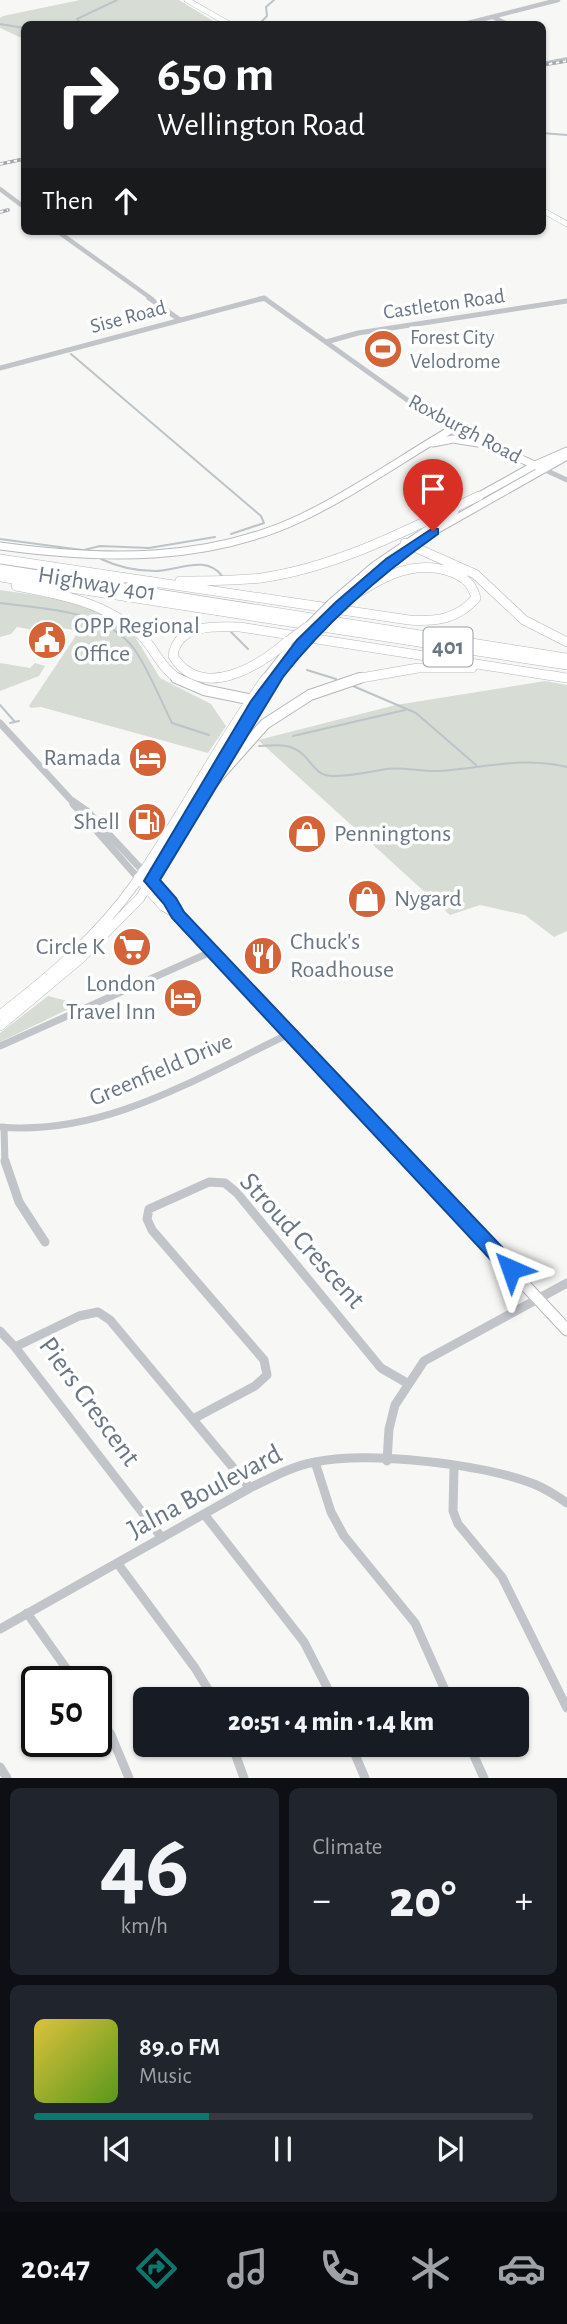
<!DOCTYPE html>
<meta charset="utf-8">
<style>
body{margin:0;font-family:"Alegreya Sans",sans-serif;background:#20242c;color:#f1f3f6;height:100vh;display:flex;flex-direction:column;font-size:26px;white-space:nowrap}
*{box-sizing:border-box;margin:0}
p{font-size:23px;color:#9ea1a6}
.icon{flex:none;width:38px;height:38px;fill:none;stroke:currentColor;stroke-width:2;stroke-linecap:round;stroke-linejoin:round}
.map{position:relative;height:1778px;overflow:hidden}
.sheet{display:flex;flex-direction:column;gap:10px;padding:10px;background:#0d0f14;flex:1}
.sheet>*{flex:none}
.guide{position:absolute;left:21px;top:21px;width:525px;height:214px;border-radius:10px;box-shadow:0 2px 5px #0004;background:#202124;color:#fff;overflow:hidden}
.speed{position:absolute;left:21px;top:1666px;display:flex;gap:14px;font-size:35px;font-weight:700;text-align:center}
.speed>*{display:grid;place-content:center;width:91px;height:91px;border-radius:50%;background:#171b24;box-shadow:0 2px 5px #0004;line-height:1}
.speed .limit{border:4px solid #111;border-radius:10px;background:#fff;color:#111}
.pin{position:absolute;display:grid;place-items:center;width:60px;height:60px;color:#fff;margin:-72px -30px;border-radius:50% 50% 50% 0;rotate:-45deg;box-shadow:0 0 7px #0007}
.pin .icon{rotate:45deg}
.me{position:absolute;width:77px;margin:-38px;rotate:317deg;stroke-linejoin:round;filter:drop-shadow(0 0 5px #0008)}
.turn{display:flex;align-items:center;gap:24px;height:147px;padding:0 21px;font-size:32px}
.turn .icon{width:91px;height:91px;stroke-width:2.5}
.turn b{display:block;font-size:49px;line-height:60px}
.then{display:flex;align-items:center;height:66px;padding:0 21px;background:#0003;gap:14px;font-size:26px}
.big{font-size:52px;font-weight:800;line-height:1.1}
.sheet .widget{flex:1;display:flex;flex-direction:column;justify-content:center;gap:10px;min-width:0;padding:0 24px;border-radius:10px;background:#20242c}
.sheet .dial{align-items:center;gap:0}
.dial b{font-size:91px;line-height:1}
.song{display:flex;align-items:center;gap:21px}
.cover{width:84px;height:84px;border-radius:10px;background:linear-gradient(135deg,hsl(50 70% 55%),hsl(90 70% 35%))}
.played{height:7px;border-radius:4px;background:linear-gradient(90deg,#0f766e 35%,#363941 35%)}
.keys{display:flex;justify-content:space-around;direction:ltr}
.heat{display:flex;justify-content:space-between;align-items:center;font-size:38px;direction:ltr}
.sheet .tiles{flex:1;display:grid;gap:10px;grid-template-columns:1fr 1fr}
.widget:last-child{grid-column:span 2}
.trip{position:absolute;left:133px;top:1687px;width:396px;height:70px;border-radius:10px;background:#171b24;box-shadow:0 2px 5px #0004;font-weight:800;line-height:70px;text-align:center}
.menu{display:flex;height:112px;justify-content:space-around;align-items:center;background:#090b0e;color:#9ea1a6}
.menu .icon{width:49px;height:49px}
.menu .active{color:#0f766e}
.menu b{font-size:32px;color:#f1f3f6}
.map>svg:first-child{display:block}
.green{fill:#d7dcd4}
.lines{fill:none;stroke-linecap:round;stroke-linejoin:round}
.stream{stroke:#bcc4ca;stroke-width:2}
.major-far3-casing{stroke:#b5b8bc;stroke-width:6}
.major-far2-casing{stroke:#b5b8bc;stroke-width:9}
.major-far1-casing{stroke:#b5b8bc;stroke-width:10}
.major-casing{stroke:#b5b8bc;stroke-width:13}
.highway-far1-casing{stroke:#b4b7ba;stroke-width:10}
.highway-casing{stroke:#b4b7ba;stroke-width:12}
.minor-far3{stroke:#c1c4c8;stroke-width:4.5}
.minor-far2{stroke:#c1c4c8;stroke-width:5}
.minor-far1{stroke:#c1c4c8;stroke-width:7}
.minor{stroke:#c1c4c8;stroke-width:9}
.major-far3{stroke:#fff;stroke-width:5}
.major-far2{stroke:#fff;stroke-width:7}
.major-far1{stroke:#fff;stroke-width:9}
.major{stroke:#fff;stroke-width:11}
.highway-far1{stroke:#fff;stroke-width:9}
.highway{stroke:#fff;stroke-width:10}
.rail-casing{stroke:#a1a6ac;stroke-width:3.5}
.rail{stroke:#fff;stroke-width:2;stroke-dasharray:3.5;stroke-linecap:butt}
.major-bridge-casing{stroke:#b5b8bc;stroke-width:9;stroke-linecap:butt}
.highway-bridge-casing{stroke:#b4b7ba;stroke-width:10;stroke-linecap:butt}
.major-bridge{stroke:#fff;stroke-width:7}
.highway-bridge{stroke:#fff;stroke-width:9}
.route{fill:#1a73e8;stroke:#114b97;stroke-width:2}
.labels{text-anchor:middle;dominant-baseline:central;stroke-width:7;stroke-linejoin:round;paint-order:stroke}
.far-street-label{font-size:21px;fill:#697683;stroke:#fff}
.far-poi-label{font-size:21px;fill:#697683;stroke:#fff;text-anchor:start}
.shield{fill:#fff;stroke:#969fa8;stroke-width:2}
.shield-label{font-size:23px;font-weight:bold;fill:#697683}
.street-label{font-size:24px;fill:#697683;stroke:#fff}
.poi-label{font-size:24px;fill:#697683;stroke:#fff;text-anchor:start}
.near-street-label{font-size:28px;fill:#697683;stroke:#fff}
</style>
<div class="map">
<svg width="567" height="1778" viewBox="0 0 567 1778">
<rect width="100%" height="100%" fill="#f7f7f5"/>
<!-- green -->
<path class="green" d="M80,0H179L213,21L199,24H24V39L0,28V18L3,16Z
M0,590L62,599L109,616L122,624L134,635L160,678L211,704L226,726L208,753L41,707L31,708L29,706L79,631L52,626L45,632L17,627L11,634L0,637Z
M0,663L30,668L35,663L45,666L39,676L0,691Z
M545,681L567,685V931L554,937L525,915L480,905L450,915L258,740L396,705Z
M48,996L79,1004L0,1042V1033Z"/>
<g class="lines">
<!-- stream -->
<path class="stream" d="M0,24L24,28
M81,24L77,19L117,0
M259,24L267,16L266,7L274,0
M542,63L567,58
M542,133L567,135
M71,354L261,516L264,523L231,534
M0,539L82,550
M84,550L100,546L149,548L215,537
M101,559C118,567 136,571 155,571C177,571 206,554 222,576
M0,603C45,609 105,609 135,650C150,673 160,699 172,723L209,735
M231,632L248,649
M307,670L336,679
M353,686L416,713L476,765
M0,705L15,722
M10,723L19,721
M293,736L405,710
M259,746C274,745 288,743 300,752C313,762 315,776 333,776C352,776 368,772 386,769C404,767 422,772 440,771C483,768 524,756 567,767"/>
<!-- major-far3 casing -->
<g class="major-far3-casing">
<path id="major-far3" d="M187,0L229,24
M542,210L567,224"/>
</g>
<!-- major-far2 casing -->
<g class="major-far2-casing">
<path id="major-far2" d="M433,443L453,439L478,443
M472,500L535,465L567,451
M436,530L567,456
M0,546C103,560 207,563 303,517C355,492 404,457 454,428L543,469
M358,590L401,554
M331,603L374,566L455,511
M265,679L294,642
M274,679L302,643"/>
</g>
<!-- major-far1 casing -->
<g class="major-far1-casing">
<path id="major-far1" d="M217,773L258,701L276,678
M143,871L171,901L177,913
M138,878L163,906L178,915L411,1163
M0,1015C49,977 98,936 134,885C181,818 218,744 266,678
M0,1026L79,960L140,898L210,785"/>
</g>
<!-- major casing -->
<g class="major-casing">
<path id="major" d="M409,1161L567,1330"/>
</g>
<!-- highway-far1 casing -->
<g class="highway-far1-casing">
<path id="highway-far1" d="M405,543L475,574L524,620L567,642
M0,559L409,620C436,622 458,619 476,598C472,584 465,577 451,572C410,557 374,582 341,604
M0,569L567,658
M0,577L567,665
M180,581C207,581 234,581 261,578C338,567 409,529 479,496
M16,586C60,594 107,603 141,635C155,649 161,669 179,679
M288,641C259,666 202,702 173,656C177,624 215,626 240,627L553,676
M548,675L567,678
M355,679L418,668H472"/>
</g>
<!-- highway casing -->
<g class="highway-casing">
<path id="highway" d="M176,678L204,690L258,701
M208,788L265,724L310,695L360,678"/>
</g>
<!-- minor-far3 -->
<path class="minor-far3" d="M493,17L507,24
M464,24L558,0
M0,189L24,207
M57,231L152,299
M259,299H266"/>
<!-- minor-far2 -->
<path class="minor-far2" d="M149,298L180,320
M326,342L358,333L567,301
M0,368L264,298L427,414L454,428
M543,469L567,480"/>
<!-- minor-far1 -->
<path class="minor-far1" d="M0,723L71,800L87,811L143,871
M73,804L138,878
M0,1046L213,951
M0,1127C106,1136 198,1077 291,1033
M4,1127L5,1163"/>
<!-- minor -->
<path class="minor" d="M5,1161L19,1202L45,1242
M0,1331L15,1347
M193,1419L255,1386L267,1375L264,1360L152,1230L147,1219L149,1209L209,1182L225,1183L237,1193L381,1368L407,1383
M387,1461L389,1429L395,1405L424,1361L567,1283
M315,1462L331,1512L344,1536L415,1623L449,1699
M454,1468L453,1511L458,1524L502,1577L567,1708
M204,1514L304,1642L333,1699
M162,1538L15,1347L79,1316L98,1312L110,1320L250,1488
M118,1564L195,1668L214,1699
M27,1613L76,1682
M0,1629L250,1488C271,1478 292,1466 315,1462C370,1451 482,1464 534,1484C546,1489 557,1496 567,1503
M96,1710L111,1735L129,1778
M232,1745L244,1778
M351,1745L365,1778
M469,1745L484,1778
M0,1767L7,1778"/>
<!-- major-far3 -->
<use href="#major-far3" class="major-far3"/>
<!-- major-far2 -->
<use href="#major-far2" class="major-far2"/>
<!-- major-far1 -->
<use href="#major-far1" class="major-far1"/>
<!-- major -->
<use href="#major" class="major"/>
<!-- highway-far1 -->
<use href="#highway-far1" class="highway-far1"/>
<!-- highway -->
<use href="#highway" class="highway"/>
<!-- rail casing -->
<g class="rail-casing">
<path id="rail" d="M542,65L567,61
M0,164L24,159
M0,212L8,210"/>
</g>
<!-- rail -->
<use href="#rail" class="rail"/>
<!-- major-bridge casing -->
<g class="major-bridge-casing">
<path id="major-bridge" d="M303,631L331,603
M302,643L341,604"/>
</g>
<!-- highway-bridge casing -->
<g class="highway-bridge-casing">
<path id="highway-bridge" d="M288,641L307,627"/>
</g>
<!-- major-bridge -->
<use href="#major-bridge" class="major-bridge"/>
<!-- highway-bridge -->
<use href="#highway-bridge" class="highway-bridge"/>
</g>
<!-- route -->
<path class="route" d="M433,528L438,529V534C380,575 327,621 283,677L160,880L176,898L184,912L518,1264L521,1269L518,1274H504L172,918L164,904L144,881L251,701L297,640L336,602L386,559Z"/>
<!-- icons -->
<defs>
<g id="stadium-disc" transform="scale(2.0125)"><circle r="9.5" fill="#d46438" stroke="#fff"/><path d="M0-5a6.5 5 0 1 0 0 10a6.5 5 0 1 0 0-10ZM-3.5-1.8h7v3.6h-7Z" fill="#fff"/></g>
<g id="civic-disc" transform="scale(2.0125)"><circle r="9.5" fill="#d46438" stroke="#fff"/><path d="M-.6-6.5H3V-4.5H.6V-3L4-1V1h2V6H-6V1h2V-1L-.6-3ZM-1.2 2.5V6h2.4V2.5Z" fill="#fff"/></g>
<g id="hotel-disc" transform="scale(2.0125)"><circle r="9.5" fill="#d46438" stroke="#fff"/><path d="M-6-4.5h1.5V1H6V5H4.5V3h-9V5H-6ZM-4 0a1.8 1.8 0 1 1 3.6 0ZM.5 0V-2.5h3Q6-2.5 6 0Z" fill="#fff"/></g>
<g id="fuel-disc" transform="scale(2.0125)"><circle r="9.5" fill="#d46438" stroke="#fff"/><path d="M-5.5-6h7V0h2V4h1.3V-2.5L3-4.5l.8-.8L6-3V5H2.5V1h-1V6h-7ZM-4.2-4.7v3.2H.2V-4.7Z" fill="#fff"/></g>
<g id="shop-disc" transform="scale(2.0125)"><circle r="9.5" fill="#d46438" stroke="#fff"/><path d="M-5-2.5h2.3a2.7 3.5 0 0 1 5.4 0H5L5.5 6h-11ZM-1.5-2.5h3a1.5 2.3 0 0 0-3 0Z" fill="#fff"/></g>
<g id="supermarket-disc" transform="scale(2.0125)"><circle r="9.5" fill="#d46438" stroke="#fff"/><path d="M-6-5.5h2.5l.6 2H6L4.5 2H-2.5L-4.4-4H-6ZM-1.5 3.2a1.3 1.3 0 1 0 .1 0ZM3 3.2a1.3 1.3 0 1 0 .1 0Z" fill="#fff"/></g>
<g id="restaurant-disc" transform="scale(2.0125)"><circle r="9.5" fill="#d46438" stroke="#fff"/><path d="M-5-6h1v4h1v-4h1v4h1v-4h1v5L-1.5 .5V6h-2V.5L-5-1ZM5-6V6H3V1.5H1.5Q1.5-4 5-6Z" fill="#fff"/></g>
</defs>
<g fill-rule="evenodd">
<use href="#stadium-disc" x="383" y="349"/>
<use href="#civic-disc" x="47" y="640"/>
<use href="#hotel-disc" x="148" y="758"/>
<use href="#fuel-disc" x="147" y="822"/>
<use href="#shop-disc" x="307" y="834"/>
<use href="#shop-disc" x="367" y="899"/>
<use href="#supermarket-disc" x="132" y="947"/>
<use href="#restaurant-disc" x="263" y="956"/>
<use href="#hotel-disc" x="183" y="998"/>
</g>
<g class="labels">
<!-- far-street labels -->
<g class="far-street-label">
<text transform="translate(444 304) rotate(-8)">Castleton Road</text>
<text transform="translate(128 317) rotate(-15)">Sise Road</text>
<text transform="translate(465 429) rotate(28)">Roxburgh Road</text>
</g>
<!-- far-poi labels -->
<g class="far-poi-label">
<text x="410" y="337">Forest City<tspan x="410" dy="24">Velodrome</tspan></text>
</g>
<!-- shield labels -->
<rect class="shield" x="423.5" y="627.5" width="49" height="39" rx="5"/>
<g class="shield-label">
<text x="448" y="647">401</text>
</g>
<!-- street labels -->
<g class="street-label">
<text transform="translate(97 584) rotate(9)">Highway 401</text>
<text transform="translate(161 1070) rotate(-23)">Greenfield Drive</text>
</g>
<!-- poi labels -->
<g class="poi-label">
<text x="74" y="626">OPP Regional<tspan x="74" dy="28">Office</tspan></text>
<text x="121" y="758" text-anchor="end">Ramada</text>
<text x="120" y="822" text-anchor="end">Shell</text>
<text x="334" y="834">Penningtons</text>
<text x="394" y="899">Nygard</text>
<text x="290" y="942">Chuck's<tspan x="290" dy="28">Roadhouse</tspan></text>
<text x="105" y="947" text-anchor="end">Circle K</text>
<text x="156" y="984" text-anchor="end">London<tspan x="156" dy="28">Travel Inn</tspan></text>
</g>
<!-- near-street labels -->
<g class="near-street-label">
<text transform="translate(302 1241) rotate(48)">Stroud Crescent</text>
<text transform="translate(89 1402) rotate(54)">Piers Crescent</text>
<text transform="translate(205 1492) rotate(-28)">Jalna Boulevard</text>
</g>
</g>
</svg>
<div class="speed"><div class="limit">50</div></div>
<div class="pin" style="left:433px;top:531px;background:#d93025"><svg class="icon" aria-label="arrive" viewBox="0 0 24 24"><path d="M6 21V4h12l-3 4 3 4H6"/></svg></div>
<svg class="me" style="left:511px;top:1269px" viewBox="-20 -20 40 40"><path d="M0-17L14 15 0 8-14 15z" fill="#1a73e8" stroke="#fff" stroke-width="4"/></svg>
<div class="trip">20:51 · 4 min · 1.4 km</div>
<div class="guide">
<div class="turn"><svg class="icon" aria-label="right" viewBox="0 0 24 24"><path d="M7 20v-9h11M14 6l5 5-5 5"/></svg><div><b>650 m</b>Wellington Road</div></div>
<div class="then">Then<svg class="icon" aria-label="ahead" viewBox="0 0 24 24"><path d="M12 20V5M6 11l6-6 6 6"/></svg></div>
</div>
</div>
<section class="sheet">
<div class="tiles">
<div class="widget dial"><b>46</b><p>km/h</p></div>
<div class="widget"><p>Climate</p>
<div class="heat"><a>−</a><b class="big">20°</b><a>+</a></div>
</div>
<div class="widget">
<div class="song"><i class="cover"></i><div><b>89.0 FM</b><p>Music</p></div></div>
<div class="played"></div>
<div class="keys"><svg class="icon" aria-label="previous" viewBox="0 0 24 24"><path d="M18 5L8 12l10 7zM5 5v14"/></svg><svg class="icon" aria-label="pause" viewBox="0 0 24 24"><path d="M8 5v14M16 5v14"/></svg><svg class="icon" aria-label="next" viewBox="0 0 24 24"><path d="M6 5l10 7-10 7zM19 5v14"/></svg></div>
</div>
</div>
</section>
<nav class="menu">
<b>20:47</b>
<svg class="icon active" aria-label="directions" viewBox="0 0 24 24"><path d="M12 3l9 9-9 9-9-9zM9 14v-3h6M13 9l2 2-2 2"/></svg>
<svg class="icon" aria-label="music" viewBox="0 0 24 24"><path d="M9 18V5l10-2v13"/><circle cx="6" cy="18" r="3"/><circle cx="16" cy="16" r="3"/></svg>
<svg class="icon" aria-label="phone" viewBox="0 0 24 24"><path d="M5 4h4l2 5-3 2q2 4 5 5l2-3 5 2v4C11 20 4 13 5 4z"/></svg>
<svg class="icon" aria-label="climate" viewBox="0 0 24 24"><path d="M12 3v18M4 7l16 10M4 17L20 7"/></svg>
<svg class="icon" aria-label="car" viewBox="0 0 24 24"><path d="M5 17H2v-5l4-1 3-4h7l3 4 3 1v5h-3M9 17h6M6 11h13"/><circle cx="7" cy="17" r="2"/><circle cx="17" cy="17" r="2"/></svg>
</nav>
